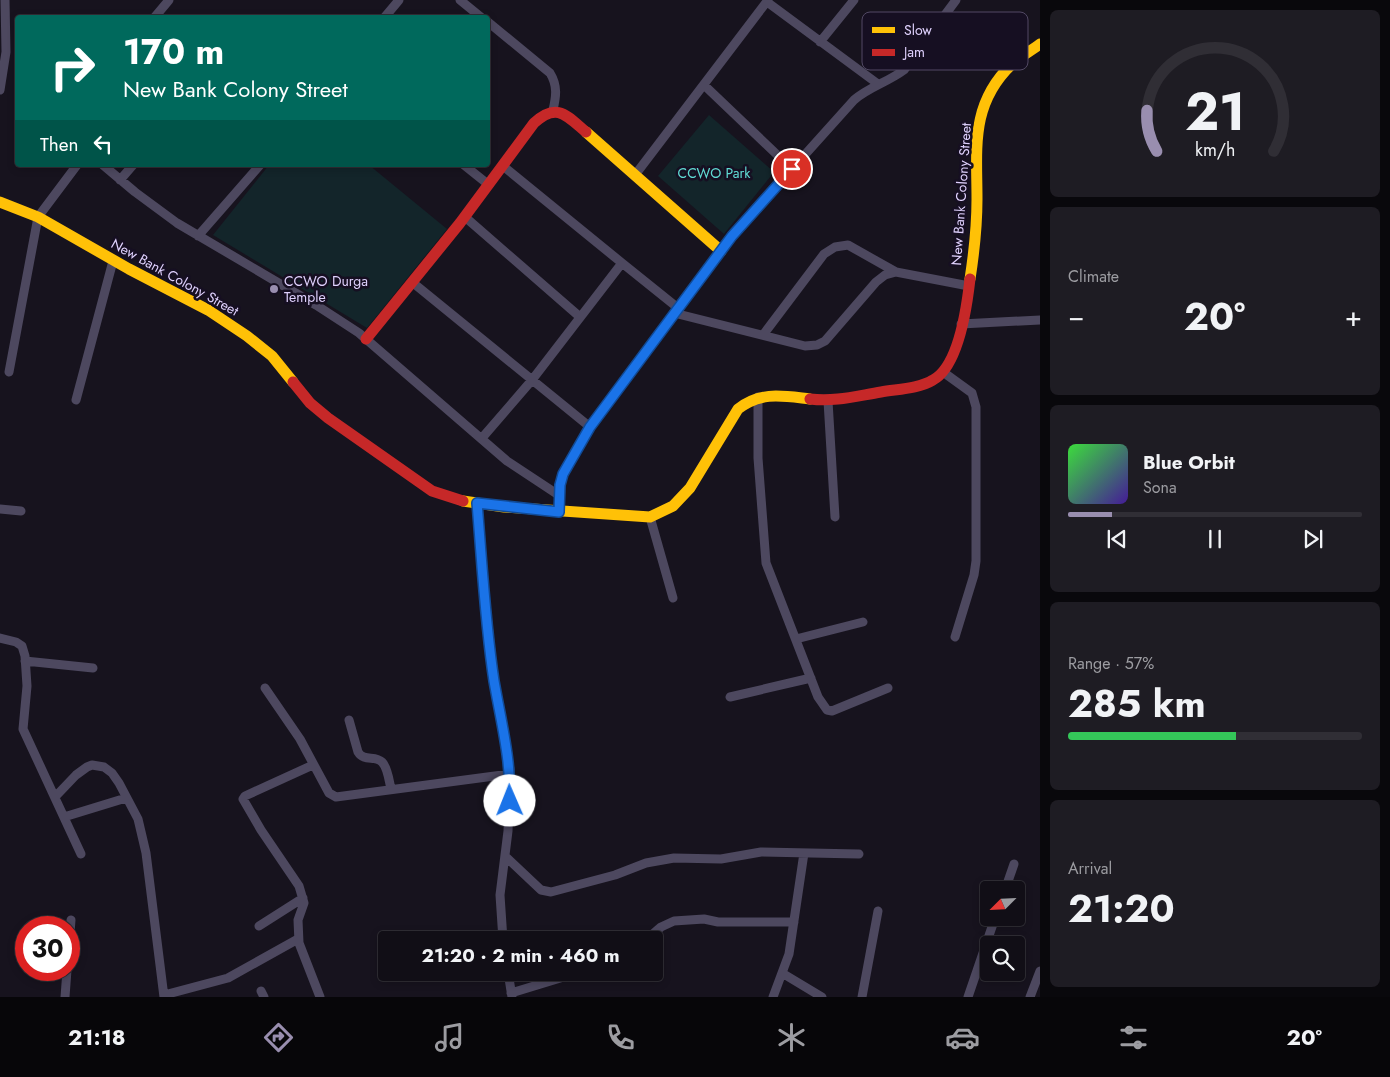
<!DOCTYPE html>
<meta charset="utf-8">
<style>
body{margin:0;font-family:Jost,sans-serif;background:#1e1c23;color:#f1f3f6;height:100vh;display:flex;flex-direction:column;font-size:19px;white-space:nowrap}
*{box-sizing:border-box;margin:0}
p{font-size:16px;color:#9c9ca1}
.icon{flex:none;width:28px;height:28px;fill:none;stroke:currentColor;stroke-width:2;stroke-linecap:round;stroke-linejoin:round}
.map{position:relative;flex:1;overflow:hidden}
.drawer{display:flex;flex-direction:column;gap:10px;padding:10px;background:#09080c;width:350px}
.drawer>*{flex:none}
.top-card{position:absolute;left:15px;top:15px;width:475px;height:152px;border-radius:5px;box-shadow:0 2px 8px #0003,0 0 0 1px #302e35;background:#00695c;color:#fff;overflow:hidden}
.needle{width:32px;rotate:246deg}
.buttons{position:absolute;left:980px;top:881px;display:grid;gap:10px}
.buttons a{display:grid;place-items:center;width:45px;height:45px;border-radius:5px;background:#110e16;box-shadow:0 2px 8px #0003,0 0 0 1px #302e35;font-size:25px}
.speed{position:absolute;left:15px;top:916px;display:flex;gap:10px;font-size:25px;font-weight:700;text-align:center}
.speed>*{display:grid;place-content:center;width:65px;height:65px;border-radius:50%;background:#110e16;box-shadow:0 2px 8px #0003,0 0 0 1px #302e35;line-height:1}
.speed .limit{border:8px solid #d22;background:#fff;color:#111}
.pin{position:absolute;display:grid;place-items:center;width:42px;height:42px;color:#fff;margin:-21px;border:2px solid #fff;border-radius:50%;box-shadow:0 1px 5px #0007}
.me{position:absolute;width:55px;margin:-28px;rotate:359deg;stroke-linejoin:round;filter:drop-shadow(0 0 4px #0008)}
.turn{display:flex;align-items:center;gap:18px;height:105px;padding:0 25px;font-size:22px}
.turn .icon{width:65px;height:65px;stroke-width:2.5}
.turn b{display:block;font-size:35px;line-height:42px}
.then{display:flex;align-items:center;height:48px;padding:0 25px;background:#0003;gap:10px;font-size:19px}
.big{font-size:38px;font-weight:700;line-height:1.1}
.drawer .widget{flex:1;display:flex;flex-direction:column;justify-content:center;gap:8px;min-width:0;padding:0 18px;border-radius:8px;background:#1e1c23}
.drawer .dial{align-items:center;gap:0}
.dial svg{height:130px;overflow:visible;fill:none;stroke:#302e35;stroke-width:7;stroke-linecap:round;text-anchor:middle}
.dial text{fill:#f1f3f6;stroke:none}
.song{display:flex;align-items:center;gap:15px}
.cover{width:60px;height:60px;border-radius:8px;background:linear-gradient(135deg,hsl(120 70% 55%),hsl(260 70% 35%))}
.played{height:5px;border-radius:2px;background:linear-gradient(90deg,#998eaf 15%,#302e35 15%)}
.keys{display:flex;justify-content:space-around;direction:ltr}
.heat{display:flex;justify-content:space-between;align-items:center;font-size:28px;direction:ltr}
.charge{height:8px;border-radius:4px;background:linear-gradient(90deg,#34c759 57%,#302e35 0)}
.trip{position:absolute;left:378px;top:931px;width:285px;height:50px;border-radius:5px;background:#110e16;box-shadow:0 2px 8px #0003,0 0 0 1px #302e35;font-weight:700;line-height:50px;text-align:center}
.tabs{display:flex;height:80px;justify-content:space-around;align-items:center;background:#070609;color:#9c9ca1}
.tabs .icon{width:35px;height:35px}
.tabs .current{color:#998eaf}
.tabs b{font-size:22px;color:#f1f3f6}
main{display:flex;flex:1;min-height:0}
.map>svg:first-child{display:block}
.green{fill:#13252a}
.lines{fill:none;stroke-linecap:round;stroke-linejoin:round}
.street{stroke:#4d485f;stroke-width:9}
.slow{stroke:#ffc107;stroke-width:11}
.jam{stroke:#c62828;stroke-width:11}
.route-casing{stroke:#114b97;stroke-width:12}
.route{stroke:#1a73e8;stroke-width:9}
.poi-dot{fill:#998eaf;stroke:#160f22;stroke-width:2}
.labels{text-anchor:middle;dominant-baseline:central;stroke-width:5;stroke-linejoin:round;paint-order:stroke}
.park-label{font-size:14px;fill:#60dbd4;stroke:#160f22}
.street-label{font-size:14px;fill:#dfd1fd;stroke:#160f22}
.poi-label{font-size:14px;fill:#dfd1fd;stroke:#160f22;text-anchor:start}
.key{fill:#160f22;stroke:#524964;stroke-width:1}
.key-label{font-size:14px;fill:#dfd1fd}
</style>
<main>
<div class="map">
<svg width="1040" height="997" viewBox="0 0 1040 997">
<rect width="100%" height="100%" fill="#17131e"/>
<!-- green -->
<path class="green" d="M709,115L774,172L724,234L658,176Z
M269,165H369L447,229L367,328L213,235Z"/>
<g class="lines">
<!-- street -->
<path class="street" d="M460,0L482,18
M767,2L878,84
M154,18L169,0
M384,18L399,0
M488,22L550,73C558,86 556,97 553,110
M820,42L854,0
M704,85L792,169
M0,90L6,52L5,0
M103,165L135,192L177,223L316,305L359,333L507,461L560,496
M464,165L489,185
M635,175L768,0
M120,180L133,165
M465,217L580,317
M198,236L260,165
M622,263L678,308
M412,282L590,427
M674,313L805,346L817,345L825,341L876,282L885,275L896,272L969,286
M961,324L1040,320
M763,335L824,254L835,247L848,245L896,272
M9,372L38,217L77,165
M943,372L972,393L976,407V561L974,575L955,637
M758,397V458L766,563L818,697L827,710L832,711L888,688
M76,400L113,261
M828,401L835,517
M482,438L532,380L622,263L503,166
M477,503L484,586L494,681L510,769L508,831L500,895L503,940
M0,509L21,511
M559,512L560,485L563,475L590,427L732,236L854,100C869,87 888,82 904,70L956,0
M650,517L673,598
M0,638L16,642L22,646L25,656L27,686L23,729L81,854
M796,639L863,622
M25,661L93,668
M265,688L300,739L329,793L336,797L510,774
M730,697L811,678
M349,720L358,752C364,762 375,755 382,762C388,768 389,781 391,789
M313,765L245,796L243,799L261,830L299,886L304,903L298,920L299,943L320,997
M55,797L76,775L87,767L92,765L104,767L112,773L119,783L138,819L146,853L164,997
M64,817L126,798
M506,857L541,890L551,892L615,875L646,863L674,858L721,859L761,852L859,854
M1005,890L1014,864
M259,926L303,898
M646,940L661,927L674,921L704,919L718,922H794
M69,947L71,920
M508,972L512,997
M782,973L822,997
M261,991L264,997
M511,993L580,972
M164,995L228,978L298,939
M65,997L67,970
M773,997L789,954L804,853
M862,997L878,911
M968,997L995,918
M1030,997L1040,971"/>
<!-- slow -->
<path class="slow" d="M586,132L721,251
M0,202L38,217L129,269L208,310L247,336L272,356L293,382
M970,279C974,253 977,226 977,199C977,148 970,104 1012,64C1020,56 1031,51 1040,44
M463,501L504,507L650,517L673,506L690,488L738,409C761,391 783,396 810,399"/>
<!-- jam -->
<path class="jam" d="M366,339L460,223L534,123C557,102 566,115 586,132
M293,382L310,403L328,418L432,491L463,501
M810,399C835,402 856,396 881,392C898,389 918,389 933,380C959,366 967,306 970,279"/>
</g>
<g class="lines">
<!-- route casing -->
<g class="route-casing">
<path id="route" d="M510,801C511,760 501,721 494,681C485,622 482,562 477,503L559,512L560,485L563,474L590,427L732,236L792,169"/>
</g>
<!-- route -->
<use href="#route" class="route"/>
</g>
<!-- markers -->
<circle class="poi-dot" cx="274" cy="289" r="5"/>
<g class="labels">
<!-- park labels -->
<g class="park-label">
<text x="714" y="173">CCWO Park</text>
</g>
<!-- street labels -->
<g class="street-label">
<text transform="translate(961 194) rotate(-86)">New Bank Colony Street</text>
<text transform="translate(175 277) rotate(29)">New Bank Colony Street</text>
</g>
<!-- poi labels -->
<g class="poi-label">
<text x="284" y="281">CCWO Durga<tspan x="284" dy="16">Temple</tspan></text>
</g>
</g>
<!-- legend -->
<rect x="862" y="12" width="166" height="58" rx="8" class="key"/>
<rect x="872" y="27" width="23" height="6" fill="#ffc107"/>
<rect x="872" y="49" width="23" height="7" fill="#c62828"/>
<g class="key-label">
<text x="904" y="35">Slow</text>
<text x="904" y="57">Jam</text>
</g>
</svg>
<div class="buttons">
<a><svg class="needle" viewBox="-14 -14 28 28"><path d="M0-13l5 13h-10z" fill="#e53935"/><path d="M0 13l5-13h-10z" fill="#9c9ca1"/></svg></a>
<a><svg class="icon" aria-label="search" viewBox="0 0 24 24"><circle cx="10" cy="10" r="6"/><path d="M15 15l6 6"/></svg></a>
</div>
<div class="speed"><div class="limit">30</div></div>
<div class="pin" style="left:792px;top:169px;background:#d93025"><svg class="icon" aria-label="arrive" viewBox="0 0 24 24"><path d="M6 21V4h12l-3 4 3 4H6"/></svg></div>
<svg class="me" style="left:510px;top:801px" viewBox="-20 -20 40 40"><circle r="19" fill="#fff"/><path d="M0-13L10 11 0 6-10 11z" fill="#1a73e8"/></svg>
<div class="trip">21:20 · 2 min · 460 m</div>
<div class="top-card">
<div class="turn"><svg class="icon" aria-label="right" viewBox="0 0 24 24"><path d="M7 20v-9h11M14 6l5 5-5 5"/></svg><div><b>170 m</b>New Bank Colony Street</div></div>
<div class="then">Then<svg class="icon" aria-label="left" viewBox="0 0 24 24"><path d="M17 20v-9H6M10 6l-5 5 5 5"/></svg></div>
</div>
</div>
<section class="drawer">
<div class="widget dial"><svg viewBox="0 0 100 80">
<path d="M14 69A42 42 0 1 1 86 69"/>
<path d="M14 69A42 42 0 0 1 8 44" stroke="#998eaf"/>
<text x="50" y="56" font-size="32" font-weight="700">21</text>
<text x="50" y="72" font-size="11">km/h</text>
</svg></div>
<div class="widget"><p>Climate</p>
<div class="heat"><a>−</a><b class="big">20°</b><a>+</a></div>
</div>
<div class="widget">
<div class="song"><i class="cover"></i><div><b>Blue Orbit</b><p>Sona</p></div></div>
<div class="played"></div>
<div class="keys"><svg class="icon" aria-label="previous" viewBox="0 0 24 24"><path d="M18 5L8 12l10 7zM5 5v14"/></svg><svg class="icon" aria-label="pause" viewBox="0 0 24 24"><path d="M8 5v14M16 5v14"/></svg><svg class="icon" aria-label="next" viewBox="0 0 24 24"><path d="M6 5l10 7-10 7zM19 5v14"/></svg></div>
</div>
<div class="widget"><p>Range · 57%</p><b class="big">285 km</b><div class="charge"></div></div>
<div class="widget"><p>Arrival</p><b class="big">21:20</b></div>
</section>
</main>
<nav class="tabs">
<b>21:18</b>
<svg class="icon current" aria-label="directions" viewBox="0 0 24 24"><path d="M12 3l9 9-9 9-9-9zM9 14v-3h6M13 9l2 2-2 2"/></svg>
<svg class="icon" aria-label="music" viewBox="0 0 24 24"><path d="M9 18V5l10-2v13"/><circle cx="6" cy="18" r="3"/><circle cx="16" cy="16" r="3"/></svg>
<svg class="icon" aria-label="phone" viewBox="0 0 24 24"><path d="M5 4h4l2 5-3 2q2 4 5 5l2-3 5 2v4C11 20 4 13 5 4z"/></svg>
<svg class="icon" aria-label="climate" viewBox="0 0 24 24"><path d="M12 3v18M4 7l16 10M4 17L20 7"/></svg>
<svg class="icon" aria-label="car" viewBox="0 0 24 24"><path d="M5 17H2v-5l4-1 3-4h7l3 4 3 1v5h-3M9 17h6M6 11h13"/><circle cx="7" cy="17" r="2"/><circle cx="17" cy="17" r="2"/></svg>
<svg class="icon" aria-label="filters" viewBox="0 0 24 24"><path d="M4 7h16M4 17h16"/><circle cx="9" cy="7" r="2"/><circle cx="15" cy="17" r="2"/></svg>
<b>20°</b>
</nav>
